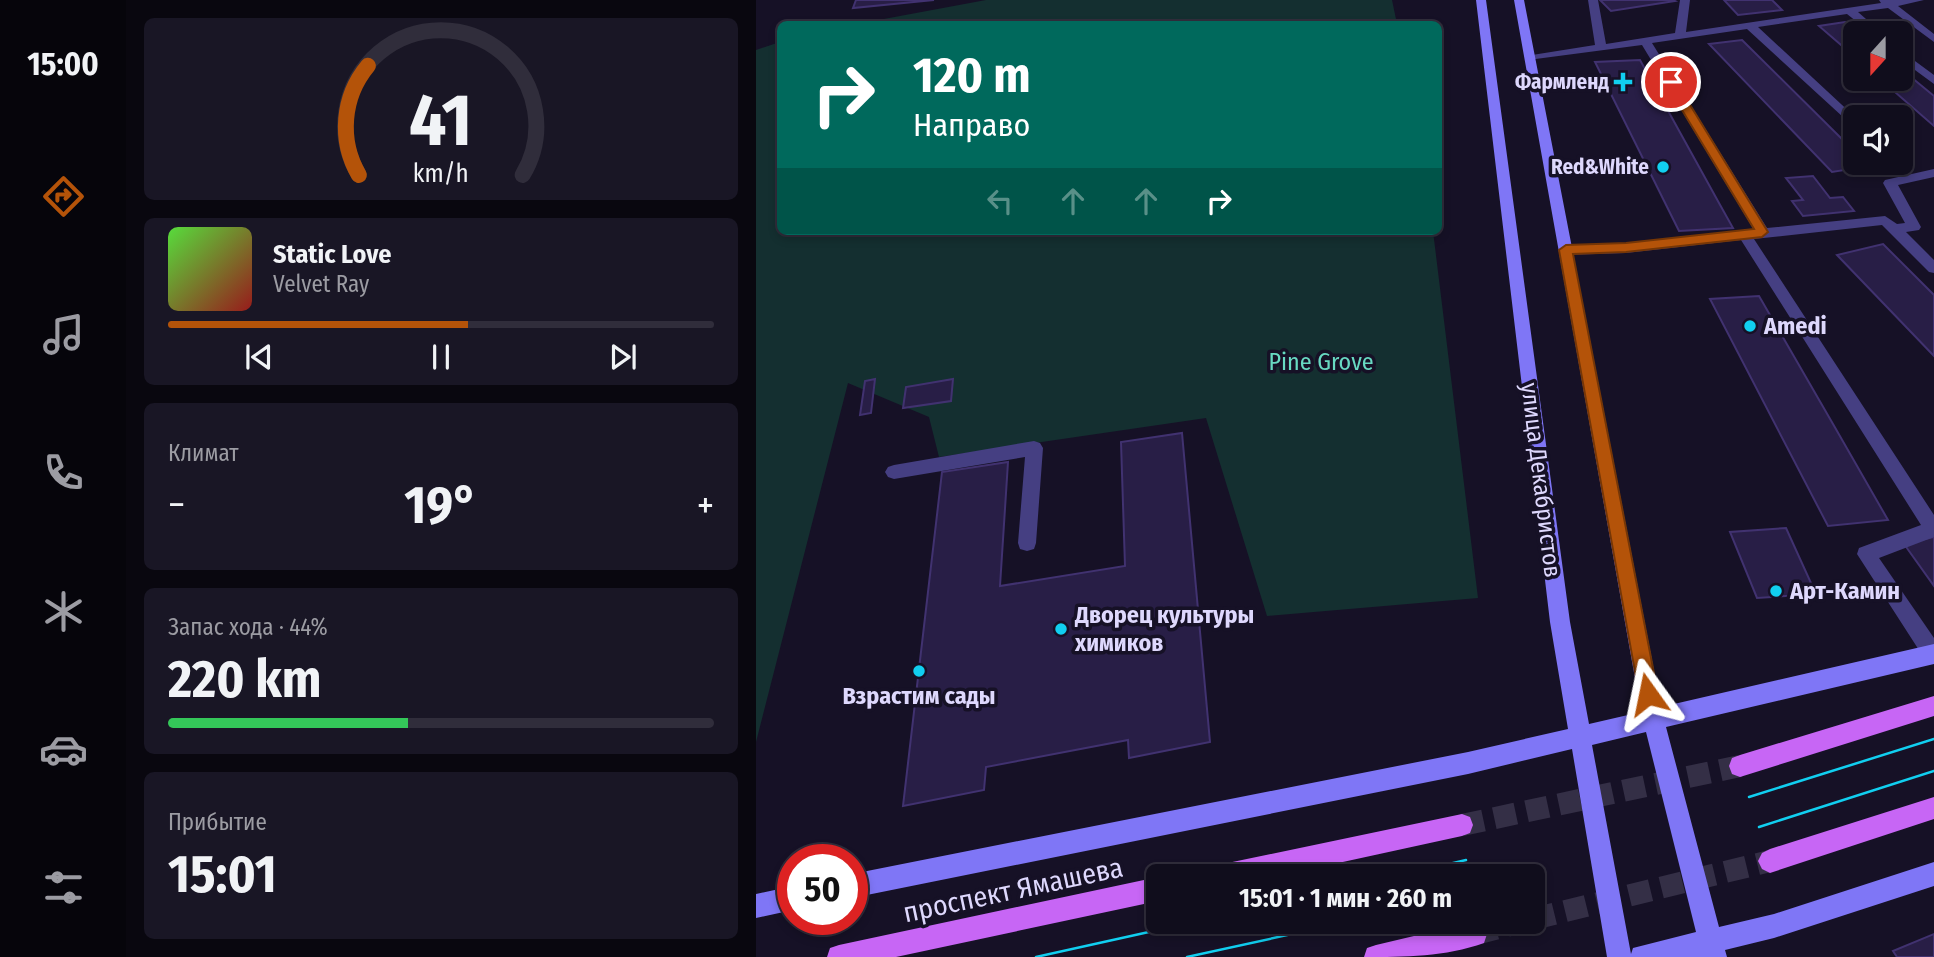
<!DOCTYPE html>
<html lang="ru">
<meta charset="utf-8">
<style>
body{margin:0;font-family:"Fira Sans Condensed",sans-serif;background:#191625;color:#f1f3f6;height:100vh;display:flex;flex-direction:column;font-size:26px;white-space:nowrap}
*{box-sizing:border-box;margin:0}
p{font-size:23px;color:#9c9ca3}
.icon{flex:none;width:38px;height:38px;fill:none;stroke:currentColor;stroke-width:2;stroke-linecap:round;stroke-linejoin:round}
.map{position:relative;flex:1;overflow:hidden}
.details{display:flex;flex-direction:column;gap:18px;padding:18px;background:#09070f;width:630px}
.details>*{flex:none}
.guide{position:absolute;left:21px;top:21px;width:665px;height:214px;border-radius:10px;box-shadow:0 4px 10px #0003,0 0 0 2px #302d3b;background:#00695c;color:#fff;overflow:hidden}
.needle{width:46px;rotate:201deg}
.tools{position:absolute;left:1087px;top:21px;display:grid;gap:14px}
.tools a{display:grid;place-items:center;width:70px;height:70px;border-radius:10px;background:#100d1c;box-shadow:0 4px 10px #0003,0 0 0 2px #302d3b;font-size:35px}
.speed{position:absolute;left:21px;top:844px;display:flex;gap:14px;font-size:35px;font-weight:700;text-align:center}
.speed>*{display:grid;place-content:center;width:91px;height:91px;border-radius:50%;background:#100d1c;box-shadow:0 4px 10px #0003,0 0 0 2px #302d3b;line-height:1}
.speed .limit{border:10px solid #d22;background:#fff;color:#111}
.pin{position:absolute;display:grid;place-items:center;width:60px;height:60px;color:#fff;margin:-30px;border:4px solid #fff;border-radius:50%;box-shadow:0 2px 7px #0007}
.me{position:absolute;width:77px;margin:-38px;rotate:348deg;stroke-linejoin:round;filter:drop-shadow(0 0 5px #0008)}
.turn{display:flex;align-items:center;gap:24px;height:147px;padding:0 21px;font-size:32px}
.turn .icon{width:91px;height:91px;stroke-width:2.5}
.turn b{display:block;font-size:49px;line-height:60px}
.lanes{display:flex;align-items:center;height:66px;padding:0 21px;background:#0003;justify-content:center;gap:35px;direction:ltr}
.lanes .off{opacity:.35}
.big{font-size:52px;font-weight:700;line-height:1.1}
.details .tile{flex:1;display:flex;flex-direction:column;justify-content:center;gap:10px;min-width:0;padding:0 24px;border-radius:10px;background:#191625}
.details .dial{align-items:center;gap:0}
.dial svg{height:182px;overflow:visible;fill:none;stroke:#302d3b;stroke-width:7;stroke-linecap:round;text-anchor:middle}
.dial text{fill:#f1f3f6;stroke:none}
.song{display:flex;align-items:center;gap:21px}
.cover{width:84px;height:84px;border-radius:10px;background:linear-gradient(135deg,hsl(110 70% 55%),hsl(0 70% 35%))}
.played{height:7px;border-radius:4px;background:linear-gradient(90deg,#b45309 55%,#302d3b 55%)}
.keys{display:flex;justify-content:space-around;direction:ltr}
.heat{display:flex;justify-content:space-between;align-items:center;font-size:38px;direction:ltr}
.charge{height:10px;border-radius:5px;background:linear-gradient(90deg,#34c759 44%,#302d3b 0)}
.trip{position:absolute;left:390px;top:864px;width:399px;height:70px;border-radius:10px;background:#100d1c;box-shadow:0 4px 10px #0003,0 0 0 2px #302d3b;font-weight:700;line-height:70px;text-align:center}
main{display:flex;flex:1;min-height:0}
.tab-bar{display:flex;flex-direction:column;width:126px;justify-content:space-around;align-items:center;background:#06050b;color:#9c9ca3}
.tab-bar .icon{width:49px;height:49px}
.tab-bar .current{color:#b45309}
.tab-bar b{font-size:32px;color:#f1f3f6}
.map>svg:first-child{display:block}
.green{fill:#142f30}
.building{fill:#281e46;stroke:#413270;stroke-width:2}
.lines{fill:none;stroke-linecap:round;stroke-linejoin:round}
.primary-tunnel{stroke:#342f46;stroke-width:22;stroke-dasharray:22 11;stroke-linecap:butt}
.service{fill:#453f82;fill-rule:evenodd}
.secondary{fill:#7f76f6;fill-rule:evenodd}
.primary{fill:#c766f5;fill-rule:evenodd}
.tram{stroke:#11cff0;stroke-width:2.5}
.route{fill:#b45309;stroke:#753606;stroke-width:2}
.poi-dot{fill:#11cff0;stroke:#161126;stroke-width:2.5}
.labels{text-anchor:middle;dominant-baseline:central;stroke-width:7;stroke-linejoin:round;paint-order:stroke}
.far-poi-label{font-size:21px;font-weight:bold;fill:#ded8fd;stroke:#161126;text-anchor:end}
.poi-label{font-size:24px;font-weight:bold;fill:#ded8fd;stroke:#161126;text-anchor:start}
.park-label{font-size:24px;fill:#68d9c2;stroke:#161126}
.street-label{font-size:24px;fill:#ded8fd;stroke:#161126}
.near-street-label{font-size:28px;fill:#ded8fd;stroke:#161126}
</style>
<main>
<nav class="tab-bar">
<b>15:00</b>
<svg class="icon current" aria-label="directions" viewBox="0 0 24 24"><path d="M12 3l9 9-9 9-9-9zM9 14v-3h6M13 9l2 2-2 2"/></svg>
<svg class="icon" aria-label="music" viewBox="0 0 24 24"><path d="M9 18V5l10-2v13"/><circle cx="6" cy="18" r="3"/><circle cx="16" cy="16" r="3"/></svg>
<svg class="icon" aria-label="phone" viewBox="0 0 24 24"><path d="M5 4h4l2 5-3 2q2 4 5 5l2-3 5 2v4C11 20 4 13 5 4z"/></svg>
<svg class="icon" aria-label="climate" viewBox="0 0 24 24"><path d="M12 3v18M4 7l16 10M4 17L20 7"/></svg>
<svg class="icon" aria-label="car" viewBox="0 0 24 24"><path d="M5 17H2v-5l4-1 3-4h7l3 4 3 1v5h-3M9 17h6M6 11h13"/><circle cx="7" cy="17" r="2"/><circle cx="17" cy="17" r="2"/></svg>
<svg class="icon" aria-label="filters" viewBox="0 0 24 24"><path d="M4 7h16M4 17h16"/><circle cx="9" cy="7" r="2"/><circle cx="15" cy="17" r="2"/></svg>
</nav>
<section class="details">
<div class="tile dial"><svg viewBox="0 0 100 80">
<path d="M14 69A42 42 0 1 1 86 69"/>
<path d="M14 69A42 42 0 0 1 18 21" stroke="#b45309"/>
<text x="50" y="56" font-size="32" font-weight="700">41</text>
<text x="50" y="72" font-size="11">km/h</text>
</svg></div>
<div class="tile">
<div class="song"><i class="cover"></i><div><b>Static Love</b><p>Velvet Ray</p></div></div>
<div class="played"></div>
<div class="keys"><svg class="icon" aria-label="previous" viewBox="0 0 24 24"><path d="M18 5L8 12l10 7zM5 5v14"/></svg><svg class="icon" aria-label="pause" viewBox="0 0 24 24"><path d="M8 5v14M16 5v14"/></svg><svg class="icon" aria-label="next" viewBox="0 0 24 24"><path d="M6 5l10 7-10 7zM19 5v14"/></svg></div>
</div>
<div class="tile"><p>Климат</p>
<div class="heat"><a>−</a><b class="big">19°</b><a>+</a></div>
</div>
<div class="tile"><p>Запас хода · 44%</p><b class="big">220 km</b><div class="charge"></div></div>
<div class="tile"><p>Прибытие</p><b class="big">15:01</b></div>
</section>
<div class="map">
<svg width="1178" height="957" viewBox="0 0 1178 957">
<rect width="100%" height="100%" fill="#161126"/>
<!-- green -->
<path class="green" d="M230,0H636L641,24H101Z
M24,42V231H677L722,598L511,616L450,418L183,457L173,417L92,383L0,742V50Z"/>
<!-- building -->
<path class="building" d="M100,0H178L97,8Z
M844,0H917L919,1L855,11Z
M968,0H1016L1026,10L982,15Z
M1089,22L1103,33H1099V57L1063,26Z
M986,40L1099,152V163H1110L1114,166L1076,172L953,44Z
M884,60L963,203L977,228L923,231L839,62Z
M1144,68L1178,96V126L1124,79H1144Z
M1057,176L1074,198L1087,197L1098,211L1047,216L1036,201L1047,200L1030,178Z
M1127,244L1178,295V356L1081,255Z
M1003,296L1077,424L1132,520L1072,526L954,299Z
M119,379L115,413L104,415L109,381Z
M197,379L195,401L147,408L150,387Z
M426,433L454,742L373,758L372,740L230,767L228,790L147,806L186,472L252,462L244,586L369,566L365,442Z
M1030,528L1060,594L1001,598L974,532Z
M1178,537V586L1148,544Z
M1178,934V957H1141L1137,951Z"/>
<g class="lines">
<!-- primary-tunnel -->
<path class="primary-tunnel" d="M706,825L984,766
M777,919L1014,861
M719,934L766,922"/>
<!-- service -->
<path class="service" d="M832,0H842L850,44L919,33L924,0H934L930,32L1125,3L1123,0H1168L1142,6L1178,34V42L1132,8L1102,12L1126,33H1115L1091,14L1002,27L1099,117V128L991,29L896,43L1011,228L1129,216L1141,224L1149,223L1127,183L1129,180L1178,169V177L1142,185L1165,227L1163,230L1150,232L1178,260V273L1173,272L1126,225L998,239L1178,515V537L1123,558L1178,638V663L1170,661L1101,554L1103,548L1165,525L985,240L870,253L810,255L803,250L810,245L870,243L998,230L886,45L772,60L770,58L776,55L839,45Z
M1144,50L1178,75V84L1144,59Z
M278,441L284,443L287,448L280,543L278,549L271,551L264,549L262,543L269,457L138,479L132,477L129,472L132,467L138,465Z"/>
<!-- secondary -->
<path class="secondary" d="M720,0H730L814,622L833,724L885,712L758,0H768L905,707L1178,644V664L910,727L963,927L1018,914L1178,862V886L1018,938L969,950L971,957H851L816,749L712,774L96,898V874L712,752L812,729L794,622ZM890,732L940,932L877,948L875,954L836,745Z
M37,886V910L0,918V894Z"/>
<!-- primary -->
<path class="primary" d="M1178,696V716L984,777L976,774L973,766L976,758L984,755Z
M1178,797V819L1014,873L1006,869L1002,861L1006,853L1014,849Z
M706,814L714,817L717,825L714,833L706,836L518,877H450L454,869L462,865Z
M402,877V901L140,957H71L74,948L83,945Z
M717,922L728,925L731,934L728,943C689,957 649,957 608,957L611,948L620,945Z"/>
<!-- tram -->
<path class="tram" d="M993,797L1178,739
M1003,827L1178,771
M638,877L710,860
M280,957L438,922
M431,957L591,922"/>
</g>
<!-- route -->
<path class="route" d="M915,79L920,82L1012,232L1006,237L870,252L817,254L902,694L899,701L892,703L885,701L883,694L803,250L810,245L870,243L998,229L909,82Z"/>
<!-- markers -->
<g class="poi-dot">
<path d="M863.5 71.5h7v7h7v7h-7v7h-7v-7h-7v-7h7z"/>
<circle cx="907" cy="167" r="7"/>
<circle cx="994" cy="326" r="7"/>
<circle cx="1020" cy="591" r="7"/>
<circle cx="305" cy="629" r="7"/>
<circle cx="163" cy="671" r="7"/>
</g>
<g class="labels">
<!-- far-poi labels -->
<g class="far-poi-label">
<text x="853" y="82">Фармленд</text>
<text x="893" y="167">Red&amp;White</text>
</g>
<!-- poi labels -->
<g class="poi-label">
<text x="1008" y="326">Amedi</text>
<text x="1034" y="591">Арт-Камин</text>
<text x="319" y="615">Дворец культуры<tspan x="319" dy="28">химиков</tspan></text>
<text x="163" y="696" text-anchor="middle">Взрастим сады</text>
</g>
<!-- park labels -->
<g class="park-label">
<text x="565" y="362">Pine Grove</text>
</g>
<!-- street labels -->
<g class="street-label">
<text transform="translate(785 480) rotate(83)">улица Декабристов</text>
</g>
<!-- near-street labels -->
<g class="near-street-label">
<text transform="translate(257 890) rotate(-12)">проспект Ямашева</text>
</g>
</g>
</svg>
<div class="tools">
<a><svg class="needle" viewBox="-14 -14 28 28"><path d="M0-13l5 13h-10z" fill="#e53935"/><path d="M0 13l5-13h-10z" fill="#9c9ca3"/></svg></a>
<a><svg class="icon" aria-label="sound" viewBox="0 0 24 24"><path d="M4 9h4l5-4v14l-5-4H4zM17 9q2 3 0 6"/></svg></a>
</div>
<div class="speed"><div class="limit">50</div></div>
<div class="pin" style="left:915px;top:82px;background:#d93025"><svg class="icon" aria-label="arrive" viewBox="0 0 24 24"><path d="M6 21V4h12l-3 4 3 4H6"/></svg></div>
<svg class="me" style="left:892px;top:694px" viewBox="-20 -20 40 40"><path d="M0-17L14 15 0 8-14 15z" fill="#b45309" stroke="#fff" stroke-width="4"/></svg>
<div class="trip">15:01 · 1 мин · 260 m</div>
<div class="guide">
<div class="turn"><svg class="icon" aria-label="right" viewBox="0 0 24 24"><path d="M7 20v-9h11M14 6l5 5-5 5"/></svg><div><b>120 m</b>Направо</div></div>
<div class="lanes"><svg class="icon off" aria-label="left" viewBox="0 0 24 24"><path d="M17 20v-9H6M10 6l-5 5 5 5"/></svg><svg class="icon off" aria-label="ahead" viewBox="0 0 24 24"><path d="M12 20V5M6 11l6-6 6 6"/></svg><svg class="icon off" aria-label="ahead" viewBox="0 0 24 24"><path d="M12 20V5M6 11l6-6 6 6"/></svg><svg class="icon" aria-label="right" viewBox="0 0 24 24"><path d="M7 20v-9h11M14 6l5 5-5 5"/></svg></div>
</div>
</div>
</main>
